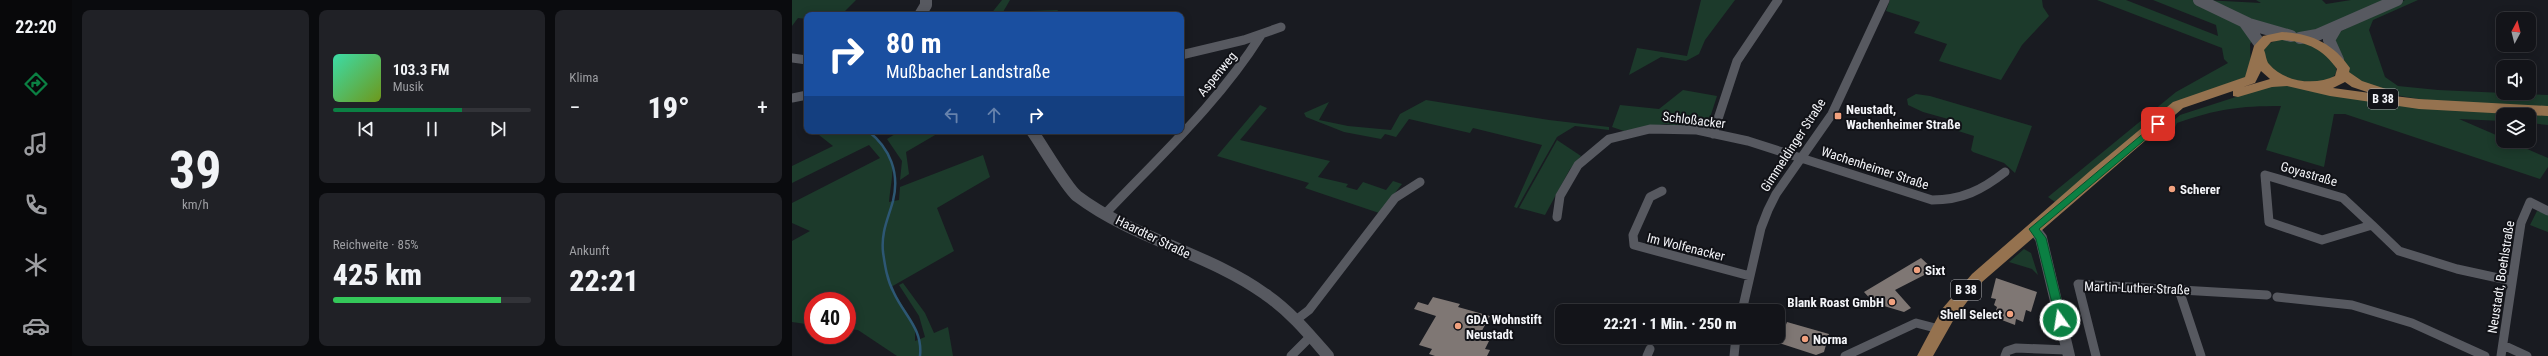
<!DOCTYPE html>
<html lang="de">
<meta charset="utf-8">
<style>
body{margin:0;font-family:"Roboto Condensed",sans-serif;background:#202126;color:#f1f3f6;height:100vh;display:flex;flex-direction:column;font-size:15px;white-space:nowrap}
*{box-sizing:border-box;margin:0}
p{font-size:13px;color:#9d9ea2}
.icon{flex:none;width:22px;height:22px;fill:none;stroke:currentColor;stroke-width:2;stroke-linecap:round;stroke-linejoin:round}
.map{position:relative;flex:1;overflow:hidden}
.side{display:flex;flex-direction:column;gap:10px;padding:10px;background:#0a0b0e;width:720px}
.side>*{flex:none}
.banner{position:absolute;left:12px;top:12px;width:380px;height:122px;border-radius:8px;box-shadow:0 2px 10px #0003,0 0 0 1px #323338;background:#1a4fa0;color:#fff;overflow:hidden}
.needle{width:26px;rotate:7deg}
.fabs{position:absolute;left:1704px;top:12px;display:grid;gap:8px}
.fabs a{display:grid;place-items:center;width:40px;height:40px;border-radius:8px;background:#131419;box-shadow:0 2px 10px #0003,0 0 0 1px #323338;font-size:20px}
.speed{position:absolute;left:12px;top:292px;display:flex;gap:8px;font-size:20px;font-weight:700;text-align:center}
.speed>*{display:grid;place-content:center;width:52px;height:52px;border-radius:50%;background:#131419;box-shadow:0 2px 10px #0003,0 0 0 1px #323338;line-height:1}
.speed .limit{border:6px solid #d22;background:#fff;color:#111}
.pin{position:absolute;display:grid;place-items:center;width:34px;height:34px;color:#fff;margin:-17px;border-radius:8px;box-shadow:0 2px 6px #0006}
.me{position:absolute;width:44px;margin:-22px;rotate:347deg;stroke-linejoin:round;filter:drop-shadow(0 0 3px #0008)}
.turn{display:flex;align-items:center;gap:14px;height:84px;padding:0 16px;font-size:18px}
.turn .icon{width:52px;height:52px;stroke-width:2.5}
.turn b{display:block;font-size:28px;line-height:34px}
.lanes{display:flex;align-items:center;height:38px;padding:0 16px;background:#0003;justify-content:center;gap:20px;direction:ltr}
.lanes .off{opacity:.35}
.big{font-size:30px;font-weight:800;line-height:1.1}
.side .card{flex:1;display:flex;flex-direction:column;justify-content:center;gap:6px;min-width:0;padding:0 14px;border-radius:8px;background:#202126}
.side .dial{align-items:center;gap:0}
.dial b{font-size:52px;line-height:1}
.song{display:flex;align-items:center;gap:12px}
.cover{width:48px;height:48px;border-radius:6px;background:linear-gradient(135deg,hsl(160 70% 55%),hsl(80 70% 35%))}
.played{height:4px;border-radius:2px;background:linear-gradient(90deg,#0b8043 65%,#323338 65%)}
.keys{display:flex;justify-content:space-around;direction:ltr}
.heat{display:flex;justify-content:space-between;align-items:center;font-size:22px;direction:ltr}
.charge{height:6px;border-radius:3px;background:linear-gradient(90deg,#34c759 85%,#323338 0)}
.side .tiles{flex:1;display:grid;gap:10px;grid-template-columns:repeat(3,1fr)}
.card:first-child{grid-row:span 2}
.trip{position:absolute;left:763px;top:304px;width:230px;height:40px;border-radius:8px;background:#131419;box-shadow:0 2px 10px #0003,0 0 0 1px #323338;font-weight:800;line-height:40px;text-align:center}
main{display:flex;flex:1;min-height:0}
.menu{display:flex;flex-direction:column;width:72px;justify-content:space-around;align-items:center;background:#08080a;color:#9d9ea2}
.menu .icon{width:28px;height:28px}
.menu .active{color:#0b8043}
.menu b{font-size:18px;color:#f1f3f6}
.map>svg:first-child{display:block}
.green{fill:#1c3a2b}
.lines{fill:none;stroke-linecap:round;stroke-linejoin:round}
.stream{stroke:#2d5774;stroke-width:2.5}
.building{fill:#7f7774}
.street{stroke:#575960;stroke-width:9}
.secondary{stroke:#575960;stroke-width:12}
.primary{fill:#95724f;fill-rule:evenodd}
.route{fill:#0b8043;stroke:#07532c}
.poi-dot{fill:#f1a17e;stroke:#111217;stroke-width:1.5}
.labels{text-anchor:middle;dominant-baseline:central;stroke-width:4;stroke-linejoin:round;paint-order:stroke}
.shield{fill:#111217;stroke:#afb0b4;stroke-width:1}
.shield-label{font-size:12px;font-weight:bold;fill:#f3f4f8}
.street-label{font-size:13px;fill:#f3f4f8;stroke:#111217}
.poi-label{font-size:13px;font-weight:bold;fill:#f3f4f8;stroke:#111217;text-anchor:start}
</style>
<main>
<nav class="menu">
<b>22:20</b>
<svg class="icon active" aria-label="directions" viewBox="0 0 24 24"><path d="M12 3l9 9-9 9-9-9zM9 14v-3h6M13 9l2 2-2 2"/></svg>
<svg class="icon" aria-label="music" viewBox="0 0 24 24"><path d="M9 18V5l10-2v13"/><circle cx="6" cy="18" r="3"/><circle cx="16" cy="16" r="3"/></svg>
<svg class="icon" aria-label="phone" viewBox="0 0 24 24"><path d="M5 4h4l2 5-3 2q2 4 5 5l2-3 5 2v4C11 20 4 13 5 4z"/></svg>
<svg class="icon" aria-label="climate" viewBox="0 0 24 24"><path d="M12 3v18M4 7l16 10M4 17L20 7"/></svg>
<svg class="icon" aria-label="car" viewBox="0 0 24 24"><path d="M5 17H2v-5l4-1 3-4h7l3 4 3 1v5h-3M9 17h6M6 11h13"/><circle cx="7" cy="17" r="2"/><circle cx="17" cy="17" r="2"/></svg>
</nav>
<section class="side">
<div class="tiles">
<div class="card dial"><b>39</b><p>km/h</p></div>
<div class="card">
<div class="song"><i class="cover"></i><div><b>103.3 FM</b><p>Musik</p></div></div>
<div class="played"></div>
<div class="keys"><svg class="icon" aria-label="previous" viewBox="0 0 24 24"><path d="M18 5L8 12l10 7zM5 5v14"/></svg><svg class="icon" aria-label="pause" viewBox="0 0 24 24"><path d="M8 5v14M16 5v14"/></svg><svg class="icon" aria-label="next" viewBox="0 0 24 24"><path d="M6 5l10 7-10 7zM19 5v14"/></svg></div>
</div>
<div class="card"><p>Klima</p>
<div class="heat"><a>−</a><b class="big">19°</b><a>+</a></div>
</div>
<div class="card"><p>Reichweite · 85%</p><b class="big">425 km</b><div class="charge"></div></div>
<div class="card"><p>Ankunft</p><b class="big">22:21</b></div>
</div>
</section>
<div class="map">
<svg width="1756" height="356" viewBox="0 0 1756 356">
<rect width="100%" height="100%" fill="#191b21"/>
<!-- green -->
<path class="green" d="M0,0H64L49,15H15V19L6,18L0,26Z
M210,0H218L211,12L266,10L263,15H198Z
M909,0H943L913,40L907,54L894,61L869,57L837,75L845,48L895,56Z
M1098,0H1250L1251,7L1257,16L1230,45L1209,80L1147,61L1155,44L1122,33L1128,22L1094,11Z
M1305,0H1334L1426,36L1424,25L1361,0H1402L1451,24L1460,41L1458,44L1459,75L1389,102L1263,202L1256,197L1384,92L1436,63L1432,59L1430,48Z
M1412,0L1469,3L1464,0H1530L1534,4L1559,0H1598L1511,36L1471,27Z
M1613,0H1626L1581,20L1577,30L1593,77L1606,86L1646,90L1756,95V107C1711,104 1588,107 1557,74C1549,66 1545,46 1541,35Z
M1487,39C1504,39 1520,44 1533,54C1581,94 1460,91 1472,46Z
M1487,83L1756,115V125L1737,123V115H1711V121L1667,119L1711,138V141H1717L1756,158V167L1748,179L1553,114H1542L1532,167L1474,150L1489,106C1447,106 1425,109 1385,123L1378,138L1366,134L1388,115Z
M891,90L925,96L914,130L874,124L832,131L820,127L828,105L867,109Z
M1124,94L1138,96L1240,126L1223,173L1212,163L1181,152L1179,150L1182,136L1163,130L1156,119L1131,112L1116,105L1115,99Z
M634,100L757,120L817,127V130L783,126L765,137L725,208L722,207L750,145L681,128L678,133L617,119L604,137L593,134L589,139L552,132L514,117L512,113L537,102L527,120L556,126L599,130L608,114Z
M468,105L475,108L448,140L538,161L526,177L556,184L554,187L565,190L571,182L594,190L601,181L610,184L587,213L513,188L517,183L425,156Z
M17,131H80L83,134L80,135C108,159 100,170 97,202L107,200L108,187L191,155L198,177L145,208L162,251L99,287L123,326V341L133,337L127,316L107,285L111,283L133,313L142,333L156,327L161,356H105L66,330L55,329V301H21V325L0,322V241L18,231L0,223V203L88,158L77,145L0,183V166L41,146L27,135Z
M108,131H150L114,152L117,174L108,180L110,161L95,139Z
M765,140L789,156L778,169L753,215L727,208Z
M1745,211L1756,214V232L1738,225Z
M1232,249L1239,253L1246,275L1240,269L1217,262Z"/>
<g class="lines">
<!-- stream -->
<path class="stream" d="M76,131C98,148 108,173 101,201C96,219 89,232 91,252C93,266 95,280 102,293C112,315 131,329 128,356"/>
</g>
<!-- building -->
<path class="building" d="M1129,258L1142,270L1103,290L1119,308L1112,312L1082,303L1072,292Z
M1204,278L1245,292L1239,312L1234,310L1231,322L1224,319L1223,325L1202,317L1205,307L1202,305L1204,299L1199,298Z
M641,297L668,304L666,307L698,316L687,336L698,339L693,349L698,350L695,356H643L637,354L640,349L627,345L644,316L622,309L626,302L636,305Z
M995,322L1037,334L1032,352L1024,355L987,343Z"/>
<g class="lines">
<!-- street -->
<path class="street" d="M389,55L452,40L489,27
M0,58L15,60
M0,98L15,95
M921,134L945,61L986,0
M1473,175L1551,198L1580,225L1530,240L1477,222Z
M870,191L858,197L841,235L842,245L958,276
M314,213C368,156 427,102 469,35
M765,217L768,196L786,165L817,139L858,129L905,130L956,141L1140,200C1170,200 1190,190 1213,172
M1580,225L1607,251L1665,269L1720,281
M1387,290L1409,356
M1485,297L1560,305L1620,323L1693,356
M950,311L969,228L976,210L984,194L1040,114L1093,0
M504,320L517,310L603,198L628,182
M1711,345L1735,356
M499,356L519,336
M855,356L858,349
M942,356L944,337
M1053,356L1124,323L1147,329
M1213,356L1215,351L1224,348L1275,350
M1304,356L1286,284L1475,295
M1709,356L1729,223L1738,202L1756,211"/>
<!-- secondary -->
<path class="secondary" d="M1407,0L1457,24L1499,36
M128,15L134,5V0
M1453,23L1468,44
M1544,28L1537,40L1546,60
M1508,38L1525,35L1605,0
M240,131C250,145 274,187 285,196C342,239 416,253 473,294C498,311 517,334 536,356
M1242,229L1249,238L1277,356"/>
<!-- primary -->
<path class="primary" d="M1490,32C1519,33 1542,44 1558,68L1557,72L1570,81L1594,89L1595,92L1594,95L1627,99L1756,106V116L1627,109L1538,96L1495,86L1480,87L1446,97L1441,96V91L1391,108L1190,282L1162,319L1141,356H1125L1150,309L1180,274L1298,171L1381,102L1453,77L1462,46L1471,36ZM1490,40C1514,41 1531,49 1545,69L1543,76C1523,86 1492,82 1477,64C1474,61 1474,54 1472,50L1479,42ZM1469,71L1478,79L1451,87L1463,83ZM1553,82L1560,87L1578,93L1541,88Z"/>
</g>
<!-- route -->
<path class="route" d="M1366,121L1370,124L1369,126L1247,229L1254,238L1274,320L1268,324L1265,323L1244,239L1237,229Z"/>
<!-- markers -->
<g class="poi-dot">
<rect x="1042" y="112" width="8" height="8" rx="2"/>
<circle cx="1380" cy="189" r="4"/>
<circle cx="1125" cy="270" r="4"/>
<circle cx="1100" cy="302" r="4"/>
<circle cx="1218" cy="314" r="4"/>
<circle cx="666" cy="326" r="4"/>
<circle cx="1013" cy="339" r="4"/>
</g>
<g class="labels">
<!-- shield labels -->
<g class="shield">
<rect x="1576" y="89" width="30" height="20" rx="3"/>
<rect x="1159" y="280" width="30" height="20" rx="3"/>
</g>
<g class="shield-label">
<text x="1591" y="99">B 38</text>
<text x="1174" y="290">B 38</text>
</g>
<!-- street labels -->
<g class="street-label">
<text transform="translate(425 74) rotate(-51)">Aspenweg</text>
<text transform="translate(902 120) rotate(7)">Schloßacker</text>
<text transform="translate(1001 145) rotate(-57)">Gimmeldinger Straße</text>
<text transform="translate(1083 168) rotate(18)">Wachenheimer Straße</text>
<text transform="translate(1517 174) rotate(16)">Goyastraße</text>
<text transform="translate(361 237) rotate(26)">Haardter Straße</text>
<text transform="translate(894 247) rotate(14)">Im Wolfenacker</text>
<text transform="translate(1709 277) rotate(-81)">Neustadt, Boehlstraße</text>
<text transform="translate(1345 288) rotate(2)">Martin-Luther-Straße</text>
</g>
<!-- poi labels -->
<g class="poi-label">
<text x="1054" y="109">Neustadt,<tspan x="1054" dy="15">Wachenheimer Straße</tspan></text>
<text x="1388" y="189">Scherer</text>
<text x="1133" y="270">Sixt</text>
<text x="1092" y="302" text-anchor="end">Blank Roast GmbH</text>
<text x="1210" y="314" text-anchor="end">Shell Select</text>
<text x="674" y="319">GDA Wohnstift<tspan x="674" dy="15">Neustadt</tspan></text>
<text x="1021" y="339">Norma</text>
</g>
</g>
</svg>
<div class="fabs">
<a><svg class="needle" viewBox="-14 -14 28 28"><path d="M0-13l5 13h-10z" fill="#e53935"/><path d="M0 13l5-13h-10z" fill="#9d9ea2"/></svg></a>
<a><svg class="icon" aria-label="sound" viewBox="0 0 24 24"><path d="M4 9h4l5-4v14l-5-4H4zM17 9q2 3 0 6"/></svg></a>
<a><svg class="icon" aria-label="layers" viewBox="0 0 24 24"><path d="M12 4l9 5-9 5-9-5zM3 14l9 5 9-5"/></svg></a>
</div>
<div class="speed"><div class="limit">40</div></div>
<div class="pin" style="left:1366px;top:124px;background:#d93025"><svg class="icon" aria-label="arrive" viewBox="0 0 24 24"><path d="M6 21V4h12l-3 4 3 4H6"/></svg></div>
<svg class="me" style="left:1268px;top:320px" viewBox="-20 -20 40 40"><circle r="17" fill="#0b8043" stroke="#fff" stroke-width="3"/><path d="M0-11L8 9 0 5-8 9z" fill="#fff"/></svg>
<div class="trip">22:21 · 1 Min. · 250 m</div>
<div class="banner">
<div class="turn"><svg class="icon" aria-label="right" viewBox="0 0 24 24"><path d="M7 20v-9h11M14 6l5 5-5 5"/></svg><div><b>80 m</b>Mußbacher Landstraße</div></div>
<div class="lanes"><svg class="icon off" aria-label="left" viewBox="0 0 24 24"><path d="M17 20v-9H6M10 6l-5 5 5 5"/></svg><svg class="icon off" aria-label="ahead" viewBox="0 0 24 24"><path d="M12 20V5M6 11l6-6 6 6"/></svg><svg class="icon" aria-label="right" viewBox="0 0 24 24"><path d="M7 20v-9h11M14 6l5 5-5 5"/></svg></div>
</div>
</div>
</main>
